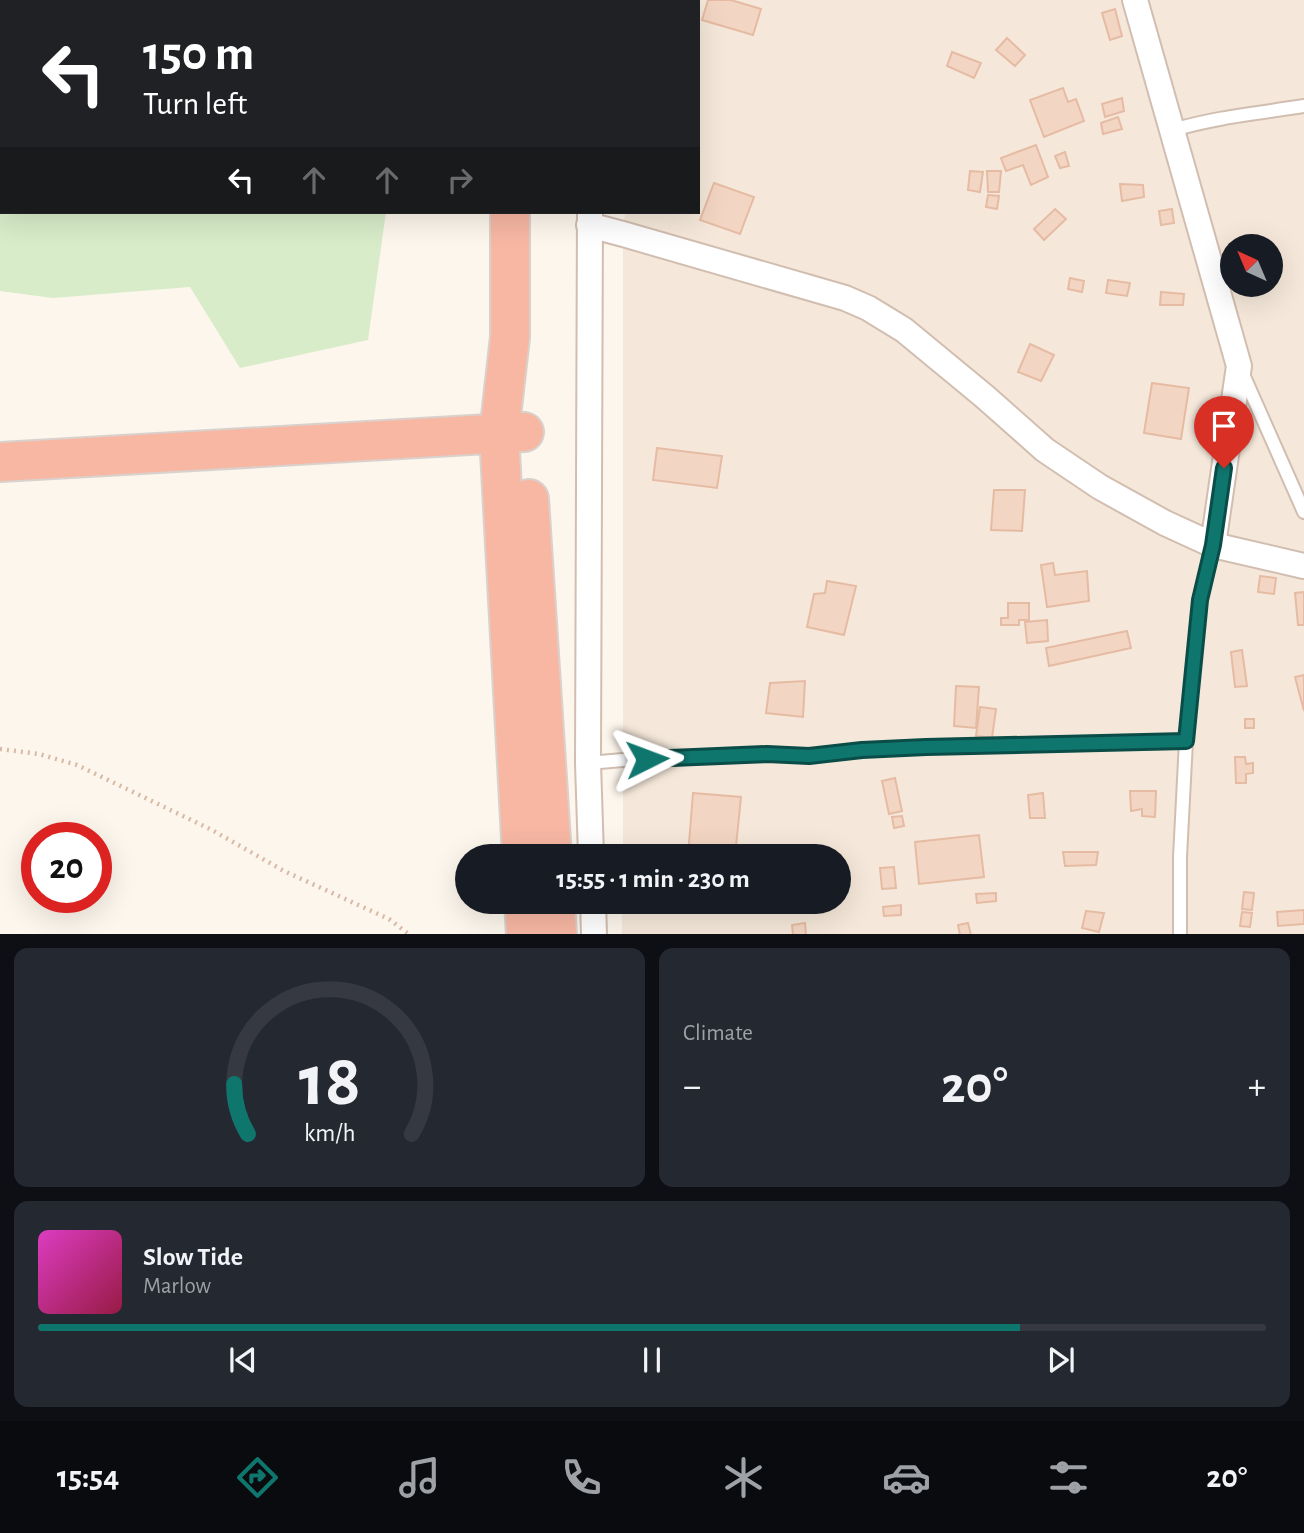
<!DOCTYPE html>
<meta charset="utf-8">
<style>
body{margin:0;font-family:"Alegreya Sans",sans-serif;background:#242831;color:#f1f3f6;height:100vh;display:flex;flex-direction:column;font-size:26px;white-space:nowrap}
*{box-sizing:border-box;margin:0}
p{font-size:23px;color:#9ea1a6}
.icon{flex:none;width:38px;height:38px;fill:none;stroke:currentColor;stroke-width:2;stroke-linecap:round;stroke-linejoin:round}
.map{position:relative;height:934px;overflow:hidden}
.side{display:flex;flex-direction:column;gap:14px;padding:14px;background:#0d0f14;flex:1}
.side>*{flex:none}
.guide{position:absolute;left:0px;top:0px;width:700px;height:214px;box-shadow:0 7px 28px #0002;background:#202124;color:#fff;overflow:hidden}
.needle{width:46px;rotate:316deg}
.controls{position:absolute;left:1220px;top:234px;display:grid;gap:14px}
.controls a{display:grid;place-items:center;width:63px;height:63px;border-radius:50%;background:#171b24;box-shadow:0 7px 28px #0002;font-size:35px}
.speed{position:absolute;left:21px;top:822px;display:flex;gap:14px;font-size:35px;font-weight:700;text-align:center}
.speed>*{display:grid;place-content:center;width:91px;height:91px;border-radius:50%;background:#171b24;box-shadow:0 7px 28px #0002;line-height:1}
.speed .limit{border:10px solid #d22;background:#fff;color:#111}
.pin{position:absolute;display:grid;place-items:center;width:60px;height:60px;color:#fff;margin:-72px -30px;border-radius:50% 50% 50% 0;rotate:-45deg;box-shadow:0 0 7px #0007}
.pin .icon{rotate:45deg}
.me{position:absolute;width:77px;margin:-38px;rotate:87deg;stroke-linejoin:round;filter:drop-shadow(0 0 5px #0008)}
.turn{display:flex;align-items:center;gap:24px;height:147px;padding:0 28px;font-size:32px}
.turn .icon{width:91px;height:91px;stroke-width:2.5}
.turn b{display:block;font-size:49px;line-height:60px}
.lanes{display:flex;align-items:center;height:66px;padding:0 28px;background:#0003;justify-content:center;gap:35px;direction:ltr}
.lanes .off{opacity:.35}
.big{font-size:52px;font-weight:700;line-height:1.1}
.side .widget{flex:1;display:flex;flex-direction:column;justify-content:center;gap:10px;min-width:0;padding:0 24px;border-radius:14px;background:#242831}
.side .dial{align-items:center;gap:0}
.dial svg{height:182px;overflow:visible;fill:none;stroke:#363941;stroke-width:7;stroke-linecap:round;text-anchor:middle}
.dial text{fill:#f1f3f6;stroke:none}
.song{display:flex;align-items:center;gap:21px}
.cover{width:84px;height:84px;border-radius:10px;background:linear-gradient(135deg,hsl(310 70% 55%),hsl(340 70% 35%))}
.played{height:7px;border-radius:4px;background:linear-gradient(90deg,#0f766e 80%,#363941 80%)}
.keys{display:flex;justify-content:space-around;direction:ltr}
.heat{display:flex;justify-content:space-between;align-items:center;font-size:38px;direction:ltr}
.side .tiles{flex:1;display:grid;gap:14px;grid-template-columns:1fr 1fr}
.widget:last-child{grid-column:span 2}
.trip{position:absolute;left:455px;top:844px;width:396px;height:70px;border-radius:35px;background:#171b24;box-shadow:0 7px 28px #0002;font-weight:700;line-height:70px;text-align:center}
.menu{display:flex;height:112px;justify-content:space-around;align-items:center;background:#090b0e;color:#9ea1a6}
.menu .icon{width:49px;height:49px}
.menu .current{color:#0f766e}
.menu b{font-size:32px;color:#f1f3f6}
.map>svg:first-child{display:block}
.residential{fill:#f5e8da;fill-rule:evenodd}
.green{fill:#d8ecc9}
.building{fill:#f3d5c3;stroke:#e6bba3;stroke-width:2}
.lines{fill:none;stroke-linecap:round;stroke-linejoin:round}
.lane-casing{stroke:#d1beb0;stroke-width:16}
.street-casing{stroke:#d1beb0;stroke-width:28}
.highway-casing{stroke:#dad1cd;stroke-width:42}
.path{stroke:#d9b8a5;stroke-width:4.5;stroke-dasharray:2 5;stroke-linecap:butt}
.lane{stroke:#fff;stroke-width:12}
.street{stroke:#fff;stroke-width:24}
.highway{stroke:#f7b7a3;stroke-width:38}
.route-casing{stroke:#0a4d48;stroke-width:18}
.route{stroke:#0f766e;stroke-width:12}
</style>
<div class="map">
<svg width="1304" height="935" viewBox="0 0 1304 935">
<rect width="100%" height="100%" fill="#fdf6ec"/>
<!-- residential -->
<path class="residential" d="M651,0H1304V934L622,935V901H838V856H623V234L625,212H698V2H651ZM1232,247H1270V285H1232Z"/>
<!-- green -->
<path class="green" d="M2,185V212H386L368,340L240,368L190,287L53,298L0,291V186Z"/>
<!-- building -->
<path class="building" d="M708,0H731L761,9L753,35L702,20Z
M1115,9L1122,36L1110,40L1102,13Z
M1007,38L1025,55L1015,66L996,50Z
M952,52L981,63L974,78L947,66Z
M1063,88L1068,102L1076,99L1084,121L1044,137L1030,100Z
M1122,98L1124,111L1105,117L1102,104Z
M1118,117L1122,129L1103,134L1101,123Z
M1036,145L1048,177L1031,185L1023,165L1006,171L1001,158Z
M1065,152L1069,166L1060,168L1055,156Z
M970,171L983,172L980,192L968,190Z
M987,171H1001L999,192H988Z
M714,183L754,197L740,234L700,220Z
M1120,184L1143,185L1144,197L1122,201Z
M988,195L999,196L997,209L986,207Z
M1055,209L1066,219L1044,240L1034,229Z
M1172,209L1174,223L1161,225L1159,211Z
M1070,278L1084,281L1082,292L1068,289Z
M1108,280L1130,283L1127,296L1106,293Z
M1161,292L1184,294L1183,305H1160Z
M1030,344L1054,355L1041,381L1018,372Z
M1152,383L1189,388L1181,439L1144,433Z
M1198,423H1208L1207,438H1198Z
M657,448L722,456L717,488L653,480Z
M994,490H1025L1022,531L991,530Z
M1053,563L1055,575L1087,571L1089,601L1047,607L1041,565Z
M1260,576L1276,578L1274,594L1258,592Z
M827,581L856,586L844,635L807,627L814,594L825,593Z
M1304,592V625H1298L1295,593Z
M1008,603H1029V620H1019V625H1001V618H1008Z
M1047,620L1048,641L1027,643L1025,622Z
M1127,631L1131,648L1049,666L1046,648Z
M1242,650L1247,686L1235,687L1231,652Z
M1304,675V711L1295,677Z
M805,681L803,717L766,713L770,683Z
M956,686L979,687L976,728L954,726Z
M980,707L996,709L992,738L976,736Z
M1245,719H1254V728H1245Z
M1235,757H1245L1246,764L1253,763V773L1246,774V783H1236Z
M895,778L902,811L889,814L882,781Z
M1130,791H1156L1155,817L1142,816V809L1131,811Z
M693,793L741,797L735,856H688Z
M1043,793L1045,818H1030L1028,795Z
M902,816L904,826L894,828L892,817Z
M979,835L984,877L919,884L915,842Z
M1063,852H1098L1096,865L1065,866Z
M894,867L896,888L882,889L880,868Z
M1244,892L1254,893L1252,910L1242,909Z
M996,893V901L977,903L976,894Z
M684,901H731L730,912L683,908Z
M901,905V915L884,916L883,907Z
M1304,910V924L1278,926L1277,912Z
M1086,911L1104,913L1099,932L1082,928Z
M1242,912L1252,913L1250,927L1240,926Z
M805,923L806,935H793L792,925Z
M968,923L971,935H960L958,925Z"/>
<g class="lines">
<!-- lane casing -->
<g class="lane-casing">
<path id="lane" d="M1173,130C1216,117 1260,113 1304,106
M1242,372L1304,512
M588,763L623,760L767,754L809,756L862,750L926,747L1186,741
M1180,935V857L1186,741L1200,600L1213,545"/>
</g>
<!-- street casing -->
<g class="street-casing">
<path id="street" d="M1135,0L1239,366L1213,545
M607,2L608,0
M590,212L588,763L591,856
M589,225L623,234L845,298L868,308L904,330L984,396L1045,450L1100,487L1165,523L1213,545L1304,566
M593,901L594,935"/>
</g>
<!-- highway casing -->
<g class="highway-casing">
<path id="highway" d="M513,2V0
M510,212V337L499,434L522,856
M0,462L524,432
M529,499L552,856
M524,901L526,935
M555,901L557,935"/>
</g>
<!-- path -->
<path class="path" d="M0,20L2,22
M0,749L39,754L77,765L212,830L284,871L389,919L410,935"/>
<!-- lane -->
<use href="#lane" class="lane"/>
<!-- street -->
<use href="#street" class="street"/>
<!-- highway -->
<use href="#highway" class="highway"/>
</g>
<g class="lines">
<!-- route casing -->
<g class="route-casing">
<path id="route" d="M647,759L767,754L809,756L862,750L926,747L1186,741L1200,600L1213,545L1224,468"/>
</g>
<!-- route -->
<use href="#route" class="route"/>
</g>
</svg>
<div class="controls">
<a><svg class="needle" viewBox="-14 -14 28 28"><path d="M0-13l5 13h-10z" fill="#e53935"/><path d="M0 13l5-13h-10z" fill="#9ea1a6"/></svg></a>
</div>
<div class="speed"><div class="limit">20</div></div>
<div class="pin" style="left:1224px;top:468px;background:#d93025"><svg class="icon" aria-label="arrive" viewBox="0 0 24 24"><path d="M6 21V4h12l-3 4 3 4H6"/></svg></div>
<svg class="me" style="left:647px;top:759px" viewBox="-20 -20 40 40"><path d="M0-17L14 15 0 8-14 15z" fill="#0f766e" stroke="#fff" stroke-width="4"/></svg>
<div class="trip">15:55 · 1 min · 230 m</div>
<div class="guide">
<div class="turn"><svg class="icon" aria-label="left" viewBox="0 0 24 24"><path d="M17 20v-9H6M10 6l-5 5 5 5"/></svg><div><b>150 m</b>Turn left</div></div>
<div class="lanes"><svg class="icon" aria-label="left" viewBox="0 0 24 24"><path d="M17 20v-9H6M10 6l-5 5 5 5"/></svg><svg class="icon off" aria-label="ahead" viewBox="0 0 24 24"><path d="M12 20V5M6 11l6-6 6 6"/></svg><svg class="icon off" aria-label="ahead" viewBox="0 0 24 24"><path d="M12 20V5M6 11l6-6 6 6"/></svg><svg class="icon off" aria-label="right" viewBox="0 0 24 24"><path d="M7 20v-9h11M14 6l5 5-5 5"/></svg></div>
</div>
</div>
<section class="side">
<div class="tiles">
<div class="widget dial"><svg viewBox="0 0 100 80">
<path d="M14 69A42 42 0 1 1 86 69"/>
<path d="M14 69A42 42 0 0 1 8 47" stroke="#0f766e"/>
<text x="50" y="56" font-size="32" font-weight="700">18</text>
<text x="50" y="72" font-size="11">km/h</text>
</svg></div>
<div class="widget"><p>Climate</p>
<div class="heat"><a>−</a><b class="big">20°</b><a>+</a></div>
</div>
<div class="widget">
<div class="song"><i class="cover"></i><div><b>Slow Tide</b><p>Marlow</p></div></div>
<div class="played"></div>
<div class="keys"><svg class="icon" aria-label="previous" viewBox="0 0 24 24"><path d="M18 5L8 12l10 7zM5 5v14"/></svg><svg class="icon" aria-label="pause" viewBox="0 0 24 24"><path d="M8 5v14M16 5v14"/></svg><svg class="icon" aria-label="next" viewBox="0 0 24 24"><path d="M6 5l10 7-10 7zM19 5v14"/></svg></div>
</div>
</div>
</section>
<nav class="menu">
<b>15:54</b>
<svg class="icon current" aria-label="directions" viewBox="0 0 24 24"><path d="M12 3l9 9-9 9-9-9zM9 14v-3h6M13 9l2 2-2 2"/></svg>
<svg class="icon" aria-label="music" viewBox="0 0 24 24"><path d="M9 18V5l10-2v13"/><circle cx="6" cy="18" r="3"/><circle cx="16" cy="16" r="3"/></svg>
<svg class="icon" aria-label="phone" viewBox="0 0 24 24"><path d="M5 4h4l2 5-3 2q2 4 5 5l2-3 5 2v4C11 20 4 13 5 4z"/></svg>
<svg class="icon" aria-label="climate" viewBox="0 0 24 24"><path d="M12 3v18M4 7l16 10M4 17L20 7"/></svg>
<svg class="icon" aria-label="car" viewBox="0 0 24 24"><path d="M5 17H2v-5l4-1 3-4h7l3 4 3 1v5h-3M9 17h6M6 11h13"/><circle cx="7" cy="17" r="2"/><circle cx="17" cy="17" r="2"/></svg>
<svg class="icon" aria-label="filters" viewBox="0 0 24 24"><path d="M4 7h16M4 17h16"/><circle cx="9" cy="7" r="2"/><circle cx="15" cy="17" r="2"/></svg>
<b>20°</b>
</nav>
